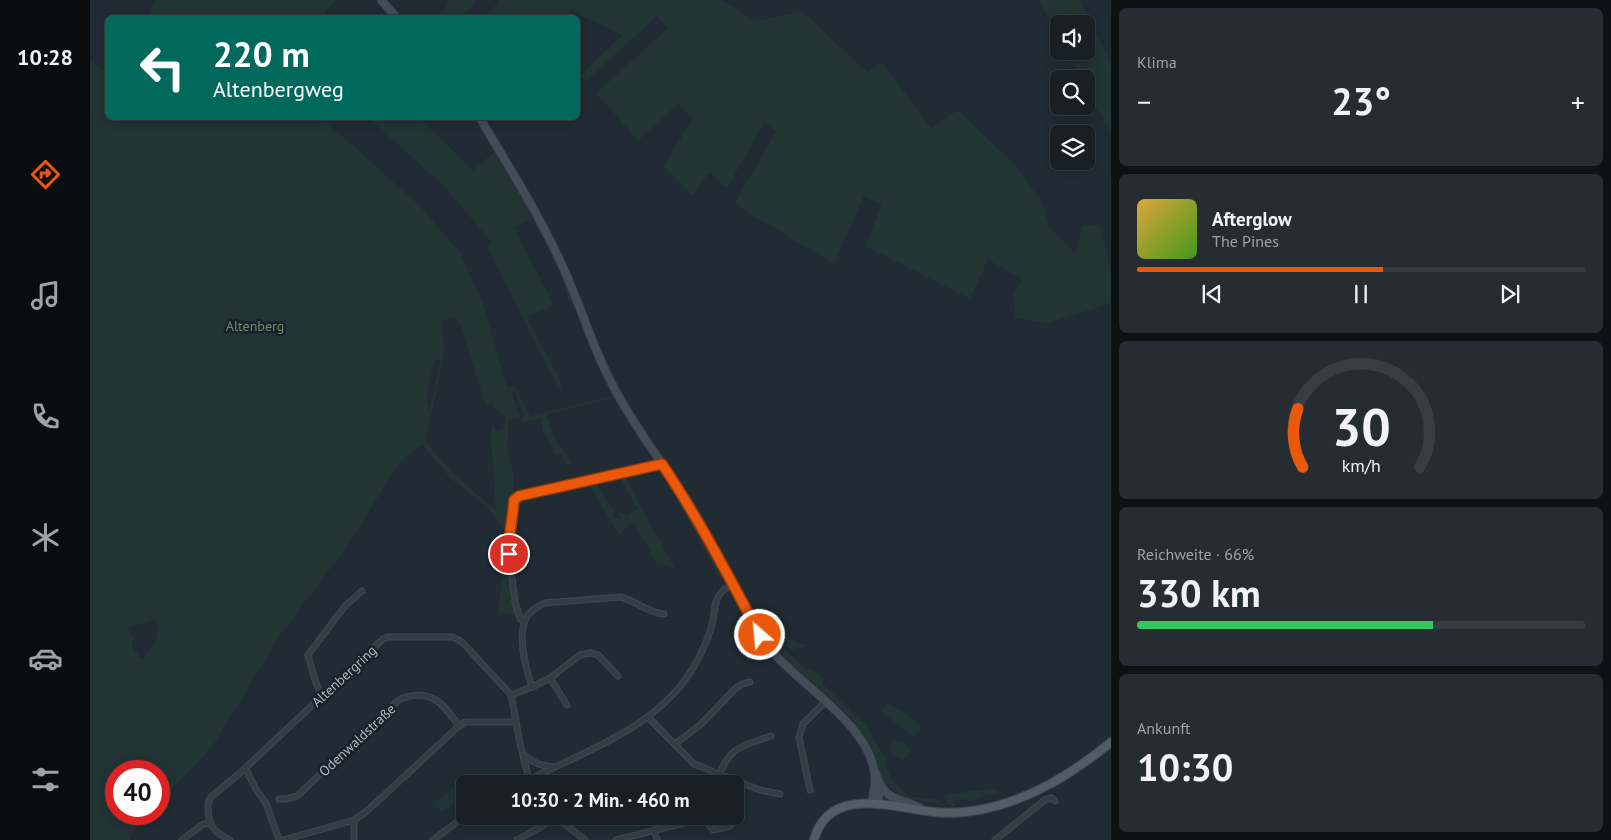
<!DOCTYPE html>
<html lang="de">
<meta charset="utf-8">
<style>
body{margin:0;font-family:"PT Sans",sans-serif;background:#252d32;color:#f1f3f6;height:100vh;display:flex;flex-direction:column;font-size:19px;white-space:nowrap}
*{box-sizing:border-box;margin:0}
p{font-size:16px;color:#9fa3a7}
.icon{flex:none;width:28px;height:28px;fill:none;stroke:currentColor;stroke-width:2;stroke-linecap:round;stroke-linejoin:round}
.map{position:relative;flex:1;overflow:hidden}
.side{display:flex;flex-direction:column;gap:8px;padding:8px;background:#0d1215;width:500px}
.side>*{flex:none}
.hud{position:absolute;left:15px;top:15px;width:475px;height:105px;border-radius:8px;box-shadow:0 2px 12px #0003,0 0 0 1px #363e43;background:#00695c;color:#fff;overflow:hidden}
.buttons{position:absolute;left:960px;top:15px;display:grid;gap:10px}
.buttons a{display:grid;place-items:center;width:45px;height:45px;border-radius:8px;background:#182026;box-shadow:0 2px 12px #0003,0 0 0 1px #363e43;font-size:25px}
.speed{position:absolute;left:15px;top:760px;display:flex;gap:10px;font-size:25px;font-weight:700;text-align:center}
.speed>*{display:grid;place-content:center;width:65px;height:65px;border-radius:50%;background:#182026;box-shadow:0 2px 12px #0003,0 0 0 1px #363e43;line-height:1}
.speed .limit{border:8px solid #d22;background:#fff;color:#111}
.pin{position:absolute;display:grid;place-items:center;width:42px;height:42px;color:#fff;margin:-21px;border:2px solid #fff;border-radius:50%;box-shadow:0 1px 5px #0007}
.me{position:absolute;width:55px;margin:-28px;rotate:333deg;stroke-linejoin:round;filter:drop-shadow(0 0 4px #0008)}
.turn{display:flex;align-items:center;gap:18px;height:105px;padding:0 25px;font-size:22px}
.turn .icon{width:65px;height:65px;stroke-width:2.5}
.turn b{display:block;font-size:35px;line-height:42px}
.big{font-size:38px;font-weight:700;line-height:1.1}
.side .tile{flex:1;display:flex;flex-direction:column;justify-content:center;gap:8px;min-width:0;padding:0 18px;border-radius:8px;background:#252d32}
.side .dial{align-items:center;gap:0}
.dial svg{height:130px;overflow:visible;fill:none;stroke:#363e43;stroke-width:7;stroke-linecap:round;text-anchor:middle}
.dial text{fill:#f1f3f6;stroke:none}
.song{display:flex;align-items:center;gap:15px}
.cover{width:60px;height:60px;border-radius:8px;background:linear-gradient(135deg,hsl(40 70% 55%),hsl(100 70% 35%))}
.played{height:5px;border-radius:2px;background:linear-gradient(90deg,#ea580c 55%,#363e43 55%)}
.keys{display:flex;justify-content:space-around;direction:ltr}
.heat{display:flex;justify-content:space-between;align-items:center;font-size:28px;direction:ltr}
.charge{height:8px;border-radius:4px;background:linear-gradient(90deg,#34c759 66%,#363e43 0)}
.trip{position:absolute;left:366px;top:775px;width:288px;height:50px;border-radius:8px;background:#182026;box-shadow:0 2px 12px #0003,0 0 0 1px #363e43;font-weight:700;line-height:50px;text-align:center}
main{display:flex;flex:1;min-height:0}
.menu{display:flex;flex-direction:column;width:90px;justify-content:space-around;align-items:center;background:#0a0d0f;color:#9fa3a7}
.menu .icon{width:35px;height:35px}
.menu .on{color:#ea580c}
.menu b{font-size:22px;color:#f1f3f6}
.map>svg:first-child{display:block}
.green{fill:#223434;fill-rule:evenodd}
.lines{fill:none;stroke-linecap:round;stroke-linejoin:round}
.street-casing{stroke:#3d464e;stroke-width:7}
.secondary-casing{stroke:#3d464e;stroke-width:9}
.primary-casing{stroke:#3d464e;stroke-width:10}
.street{stroke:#333d44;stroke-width:4.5}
.secondary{stroke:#424d57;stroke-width:7}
.primary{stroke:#515c64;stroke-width:8}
.route-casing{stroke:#983908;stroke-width:12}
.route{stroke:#ea580c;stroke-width:9}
.labels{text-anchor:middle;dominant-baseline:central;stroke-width:5;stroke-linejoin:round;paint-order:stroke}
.park-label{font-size:14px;fill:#678f6a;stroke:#192229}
.street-label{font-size:14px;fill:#adb8c1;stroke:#192229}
</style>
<main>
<nav class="menu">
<b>10:28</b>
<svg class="icon on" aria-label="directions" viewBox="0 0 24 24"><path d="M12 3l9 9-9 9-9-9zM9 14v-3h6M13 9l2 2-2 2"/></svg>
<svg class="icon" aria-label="music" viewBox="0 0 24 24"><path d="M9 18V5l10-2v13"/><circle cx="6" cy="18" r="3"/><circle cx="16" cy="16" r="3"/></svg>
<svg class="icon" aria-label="phone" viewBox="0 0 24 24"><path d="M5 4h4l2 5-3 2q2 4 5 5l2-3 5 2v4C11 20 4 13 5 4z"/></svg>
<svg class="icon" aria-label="climate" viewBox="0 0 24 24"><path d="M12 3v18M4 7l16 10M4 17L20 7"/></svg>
<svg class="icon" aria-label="car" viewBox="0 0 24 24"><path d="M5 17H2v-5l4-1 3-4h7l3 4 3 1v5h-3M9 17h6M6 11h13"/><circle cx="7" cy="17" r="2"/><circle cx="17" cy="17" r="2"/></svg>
<svg class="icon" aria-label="filters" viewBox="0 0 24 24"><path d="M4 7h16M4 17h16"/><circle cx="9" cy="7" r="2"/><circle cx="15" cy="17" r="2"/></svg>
</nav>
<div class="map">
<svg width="1021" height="840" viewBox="0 0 1021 840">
<rect width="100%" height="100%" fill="#202b33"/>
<!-- green -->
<path class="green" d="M66,0H247L234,13L238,17H60L62,5Z
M360,0H386L383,7L371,17H349Z
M409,0H630L666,21L712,11L777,72L792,62L841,128L868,110L924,164L953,203L959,227L985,253L992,226L1009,224L1021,269V303L956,324L925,318L923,294L933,279L898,260L880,299L775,246L792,204L774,196L744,264L644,204L686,131L674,123L637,188L619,173L603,196L573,166L603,119L588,104L548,141L506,93L578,28L567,16L495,82L490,76L532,35L480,11L475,17H397Z
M948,0H990L1021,63V134L996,88V79H991L977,51H996V24H969V37Z
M0,61L17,71L18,118H232L329,205L370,252L393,303L416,384L419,388L424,385L440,416L522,396L498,345L485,308L478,300L473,281L455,242L442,219L424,227L464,305L437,317L470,380L472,389L467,385L458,369L404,262L397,246L401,242L353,185L278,118H330L383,170L404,152L385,118H390L460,240L512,363L643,584L627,576L622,564L574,475L567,469L533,473L585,568L567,564L544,523L529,534L497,483L439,496C435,497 431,498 428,502C420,513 426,555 427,570H421L429,615L408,612L413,569L420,564L418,538L408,521L397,506L361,479L332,444L320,453L309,464L255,549L191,634L124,744H122L123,746L69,803V771H26V814H58L48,824L39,840H0ZM364,317L367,319L371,326L396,407L403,404V408L416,416L413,429L406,431L402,424L401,442L406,510C379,488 356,470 336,440L353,360L354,348L352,321ZM344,360H351L339,412L337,395ZM425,391L435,416L433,417L432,422L451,418L453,431L464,454H472L476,466L482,465L481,462L465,438L456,414L523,398L567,465L515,476L520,484L530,478L548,509L536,516L534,513L528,514L531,519L530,520L523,516L524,511L507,484L502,479L424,499L423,469L417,447L419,422L424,419L431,418L421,392ZM65,619C72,633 62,650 52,659L42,647L43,638L37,628Z
M690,636L696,637L716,646L702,650L694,645L695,649L713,667L724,671L734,678L733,684L777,726L794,756L797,769L803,781L810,788L819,796L849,800L852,805L813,797L795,784L780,745L764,721L723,682L702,666L689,650L687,643Z
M797,704L816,713L832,727L828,733L823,736L795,715L791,710Z
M804,741C813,740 817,744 822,752L812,760L803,755L800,749Z
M385,774L391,784H375V797L351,813L344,802Z
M904,788L910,792L878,801L877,799L863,801L866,807V813L852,795Z"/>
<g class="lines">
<!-- street casing -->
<g class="street-casing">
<path id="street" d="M435,621L430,619L425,601L419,554L418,538L422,523L424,500L429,496L572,464
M460,678L477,705
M442,687C436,669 427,637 436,618C440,611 447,607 454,603L531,597C546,601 558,613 574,614
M421,695L442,687L460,678L490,655L500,653L508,655L528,676
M232,697L225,680L218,655L255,606L272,591
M558,717L604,764L670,790L690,794
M585,744L610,725L646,688L652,684L660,682
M433,754C442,763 451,766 463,767
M155,768L167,791L176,803L189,840
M630,774C639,746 656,745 681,736
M431,784C487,754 556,733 595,680C607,664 616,645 622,625C625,615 623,601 631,593C634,589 639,586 643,584
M720,790L709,737L713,724L735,702
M189,799H196L207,796L310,699C341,688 352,702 369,726
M568,816L569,829
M466,817L495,840
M264,820V840
M564,830L567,840
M92,840L112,825L119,822
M140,840C125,833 118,826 118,808C118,803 118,801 121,797L150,773L293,639L298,637H362L367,639L373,643L421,695L430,743L440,784
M193,840L264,820L277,811L369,726L375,722H425
M343,840L375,816
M427,840L470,816
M526,840L614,818L623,830L640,826
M905,840L956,799L962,798L965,801"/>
</g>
<!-- secondary casing -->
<g class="secondary-casing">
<path id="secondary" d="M291,0L307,18
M390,118C418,166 449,214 472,265C492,308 504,353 528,395C547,430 572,462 593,496C611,524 627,554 643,583C653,601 660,620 671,637C701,683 782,721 785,778C785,786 783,794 782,802
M786,774C795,803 809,796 832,809
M788,803L790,785"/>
</g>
<!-- primary casing -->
<g class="primary-casing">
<path id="primary" d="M724,840C739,784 805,808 844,812C860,814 878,812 894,809C942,799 983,773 1021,742"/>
</g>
<!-- street -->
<use href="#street" class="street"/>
<!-- secondary -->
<use href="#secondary" class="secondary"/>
<!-- primary -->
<use href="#primary" class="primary"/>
</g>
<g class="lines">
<!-- route casing -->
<g class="route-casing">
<path id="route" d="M419,554C418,536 423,518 424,500L429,496L572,464C609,519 639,577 670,635"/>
</g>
<!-- route -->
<use href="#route" class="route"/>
</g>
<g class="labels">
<!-- park labels -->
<g class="park-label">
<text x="165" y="326">Altenberg</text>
</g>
<!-- street labels -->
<g class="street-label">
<text transform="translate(254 676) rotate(-43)">Altenbergring</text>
<text transform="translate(267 740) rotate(-43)">Odenwaldstraße</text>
</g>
</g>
</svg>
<div class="buttons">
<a><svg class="icon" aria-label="sound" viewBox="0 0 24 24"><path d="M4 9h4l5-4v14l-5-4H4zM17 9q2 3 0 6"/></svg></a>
<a><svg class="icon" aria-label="search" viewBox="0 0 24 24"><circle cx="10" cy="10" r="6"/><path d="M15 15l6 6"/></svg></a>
<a><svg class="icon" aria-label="layers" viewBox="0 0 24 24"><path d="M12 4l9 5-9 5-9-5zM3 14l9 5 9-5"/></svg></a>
</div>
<div class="speed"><div class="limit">40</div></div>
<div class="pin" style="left:419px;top:554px;background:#d93025"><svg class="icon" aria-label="arrive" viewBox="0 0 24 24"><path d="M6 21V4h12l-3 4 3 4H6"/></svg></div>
<svg class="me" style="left:670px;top:635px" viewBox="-20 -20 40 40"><circle r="17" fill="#ea580c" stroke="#fff" stroke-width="3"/><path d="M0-11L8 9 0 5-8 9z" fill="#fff"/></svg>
<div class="trip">10:30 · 2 Min. · 460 m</div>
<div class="hud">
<div class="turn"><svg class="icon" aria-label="left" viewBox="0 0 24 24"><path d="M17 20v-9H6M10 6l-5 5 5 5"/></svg><div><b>220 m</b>Altenbergweg</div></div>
</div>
</div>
<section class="side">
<div class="tile"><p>Klima</p>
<div class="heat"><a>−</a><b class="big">23°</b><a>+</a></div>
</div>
<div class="tile">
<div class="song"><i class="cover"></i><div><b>Afterglow</b><p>The Pines</p></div></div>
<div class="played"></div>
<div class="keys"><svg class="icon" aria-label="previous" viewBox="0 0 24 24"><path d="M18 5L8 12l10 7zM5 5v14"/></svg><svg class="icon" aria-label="pause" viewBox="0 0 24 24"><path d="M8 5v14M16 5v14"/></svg><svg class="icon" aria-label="next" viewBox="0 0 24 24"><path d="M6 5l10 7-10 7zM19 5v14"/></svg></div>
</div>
<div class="tile dial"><svg viewBox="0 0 100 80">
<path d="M14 69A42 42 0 1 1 86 69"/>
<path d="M14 69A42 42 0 0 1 11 33" stroke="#ea580c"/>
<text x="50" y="56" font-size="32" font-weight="700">30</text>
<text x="50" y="72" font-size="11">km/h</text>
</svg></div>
<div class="tile"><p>Reichweite · 66%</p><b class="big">330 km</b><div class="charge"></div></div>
<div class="tile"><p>Ankunft</p><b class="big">10:30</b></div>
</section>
</main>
